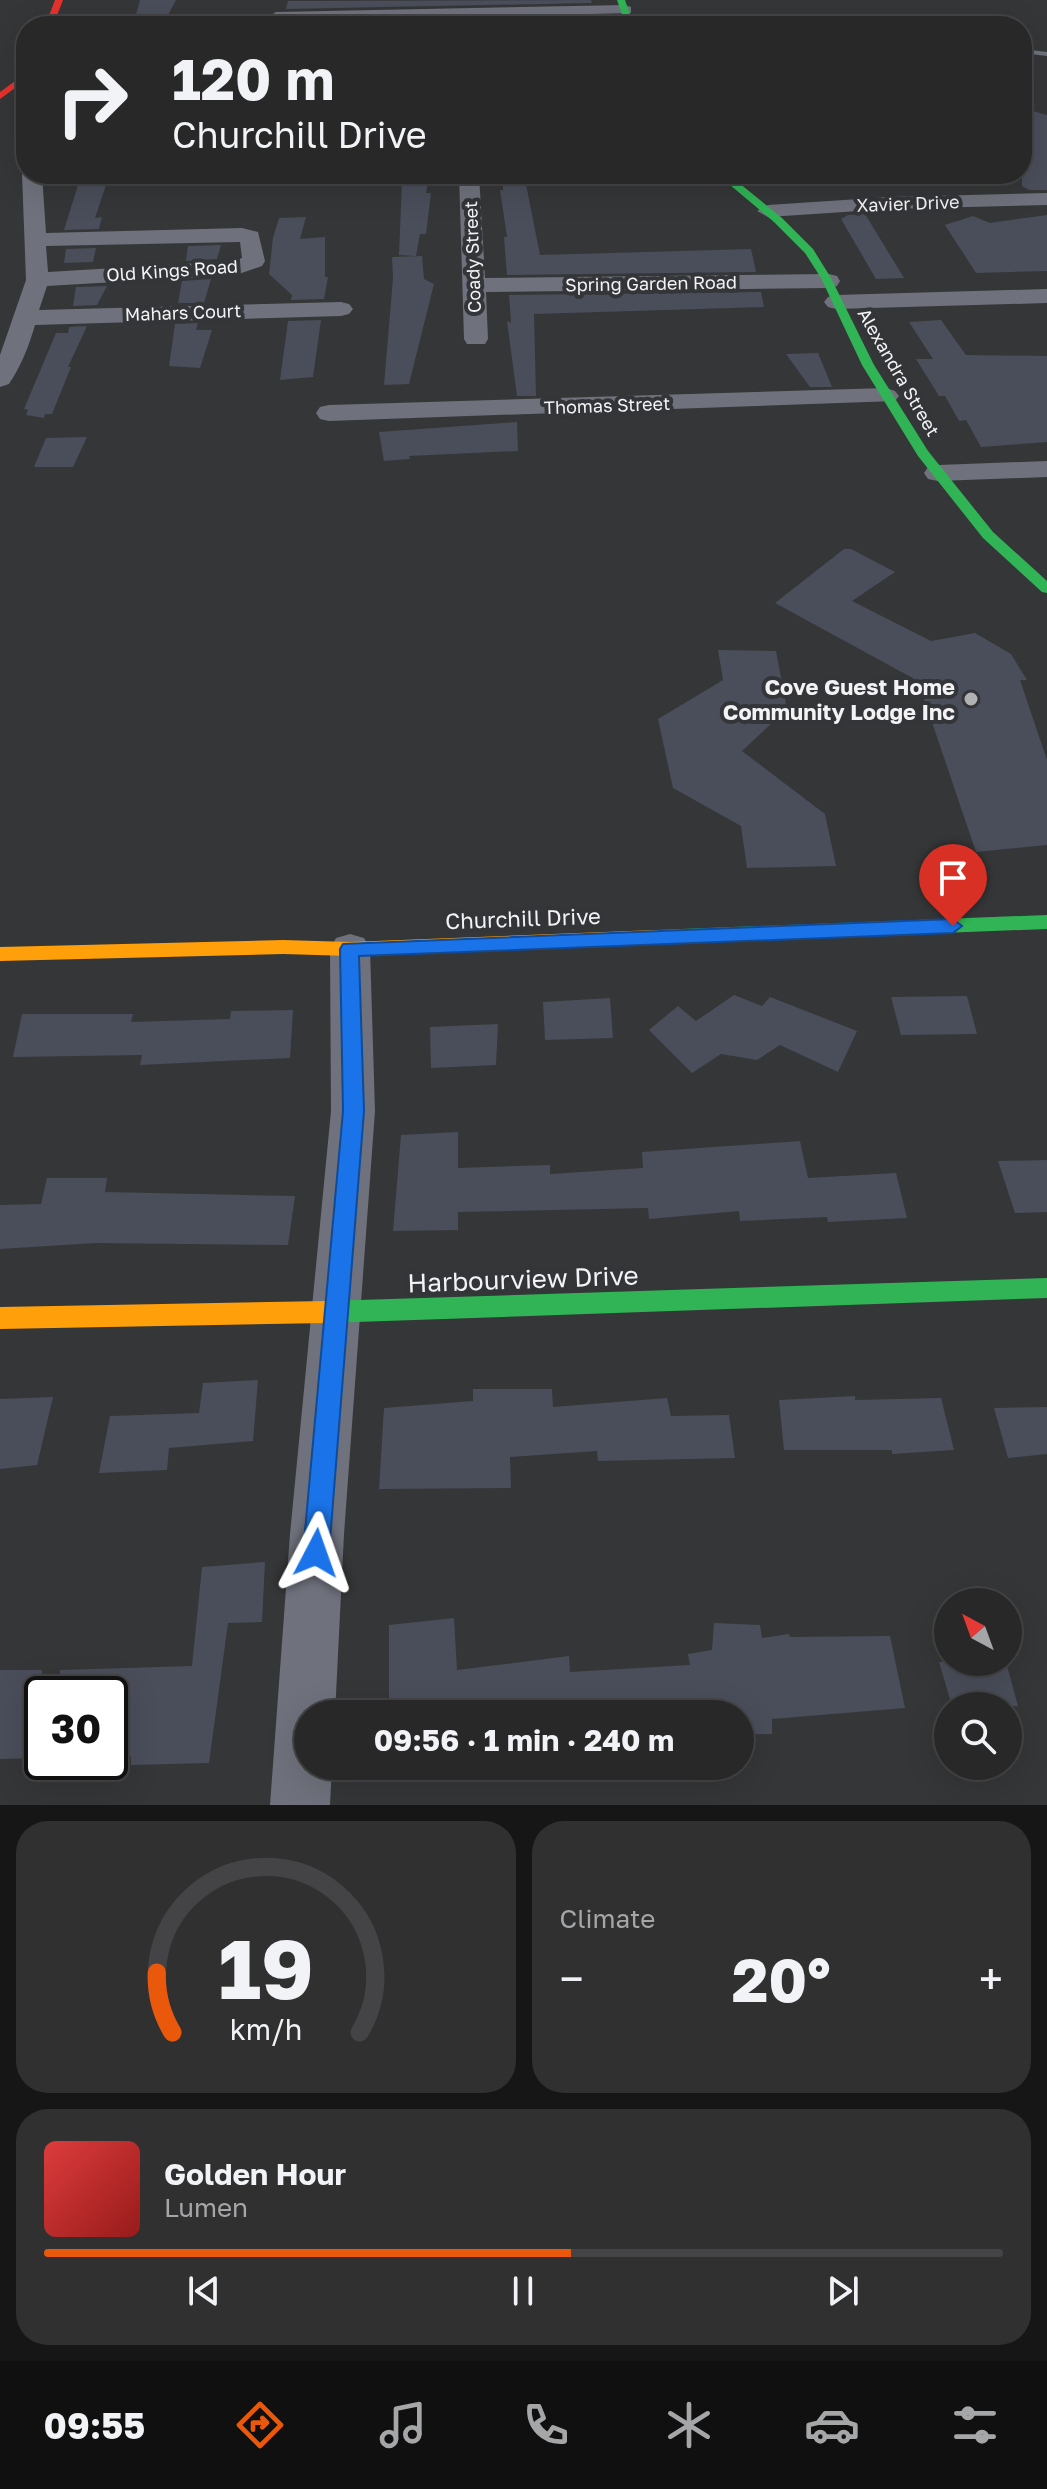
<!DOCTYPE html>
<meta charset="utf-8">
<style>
body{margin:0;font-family:"Golos Text",sans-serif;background:#303031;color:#f1f3f6;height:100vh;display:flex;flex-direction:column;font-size:30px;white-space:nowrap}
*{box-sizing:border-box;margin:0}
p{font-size:26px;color:#a5a6a8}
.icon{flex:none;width:44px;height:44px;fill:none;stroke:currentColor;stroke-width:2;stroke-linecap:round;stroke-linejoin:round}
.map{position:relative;height:1805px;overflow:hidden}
.sheet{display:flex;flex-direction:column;gap:16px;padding:16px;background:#161617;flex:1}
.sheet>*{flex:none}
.banner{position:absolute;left:16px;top:16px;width:1016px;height:168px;border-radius:32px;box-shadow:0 8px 32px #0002,0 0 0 2px #444446;background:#282829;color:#f1f3f6;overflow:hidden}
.needle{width:52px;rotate:319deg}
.buttons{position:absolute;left:934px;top:1588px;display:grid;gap:16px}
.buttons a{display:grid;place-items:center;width:88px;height:88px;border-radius:50%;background:#282829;box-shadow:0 8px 32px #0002,0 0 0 2px #444446;font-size:40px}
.speed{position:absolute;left:24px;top:1676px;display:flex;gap:16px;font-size:40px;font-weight:700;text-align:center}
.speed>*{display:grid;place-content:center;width:104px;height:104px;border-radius:50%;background:#282829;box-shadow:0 8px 32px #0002,0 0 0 2px #444446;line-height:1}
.speed .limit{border:4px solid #111;border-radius:12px;background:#fff;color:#111}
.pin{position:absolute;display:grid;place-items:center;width:68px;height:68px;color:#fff;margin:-82px -34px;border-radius:50% 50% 50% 0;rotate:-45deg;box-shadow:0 0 8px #0007}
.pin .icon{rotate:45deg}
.me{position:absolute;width:88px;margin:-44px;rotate:4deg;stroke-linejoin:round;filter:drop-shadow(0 0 6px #0008)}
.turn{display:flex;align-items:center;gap:28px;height:168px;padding:0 24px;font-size:36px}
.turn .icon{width:104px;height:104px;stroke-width:2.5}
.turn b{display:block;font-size:56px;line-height:68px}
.big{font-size:60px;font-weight:700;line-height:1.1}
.sheet .widget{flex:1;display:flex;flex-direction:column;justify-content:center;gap:12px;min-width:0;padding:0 28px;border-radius:32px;background:#303031}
.sheet .dial{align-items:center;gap:0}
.dial svg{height:208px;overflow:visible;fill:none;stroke:#444446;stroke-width:7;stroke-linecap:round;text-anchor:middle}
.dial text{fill:#f1f3f6;stroke:none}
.song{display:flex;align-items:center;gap:24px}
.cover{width:96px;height:96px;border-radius:12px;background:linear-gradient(135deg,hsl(0 70% 55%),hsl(0 70% 35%))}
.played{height:8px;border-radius:4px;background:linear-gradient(90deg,#ea580c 55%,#444446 55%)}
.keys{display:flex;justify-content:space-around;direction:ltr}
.heat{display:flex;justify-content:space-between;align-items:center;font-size:44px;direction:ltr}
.sheet .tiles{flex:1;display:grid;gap:16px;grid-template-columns:1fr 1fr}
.widget:last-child{grid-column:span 2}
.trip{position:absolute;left:294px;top:1700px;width:460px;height:80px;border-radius:40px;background:#282829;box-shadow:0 8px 32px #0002,0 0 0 2px #444446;font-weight:700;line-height:80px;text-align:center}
.dock{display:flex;height:128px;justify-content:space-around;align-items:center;background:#101010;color:#a5a6a8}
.dock .icon{width:56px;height:56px}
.dock .current{color:#ea580c}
.dock b{font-size:36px;color:#f1f3f6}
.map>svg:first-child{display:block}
.building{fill:#494e5a}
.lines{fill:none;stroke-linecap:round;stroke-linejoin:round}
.lane{fill:#6f727c;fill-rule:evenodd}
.street{fill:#6f727c;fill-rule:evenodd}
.fast{fill:#30b455;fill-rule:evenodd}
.slow{fill:#ff9f0a;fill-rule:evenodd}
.jam{fill:#e5322d;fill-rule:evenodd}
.route{fill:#1a73e8;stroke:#114b97;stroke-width:2}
.poi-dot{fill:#b0b1b2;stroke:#343538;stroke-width:3}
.labels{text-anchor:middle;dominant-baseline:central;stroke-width:8;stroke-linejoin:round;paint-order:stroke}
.far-street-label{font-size:18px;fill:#f3f3f5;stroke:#343538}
.poi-label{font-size:22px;font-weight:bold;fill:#f3f3f5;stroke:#343538;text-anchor:end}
.street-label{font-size:22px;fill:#f3f3f5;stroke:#343538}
.near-street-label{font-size:26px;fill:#f3f3f5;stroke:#343538}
</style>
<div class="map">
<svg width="1047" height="1805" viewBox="0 0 1047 1805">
<rect width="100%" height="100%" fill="#353637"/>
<!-- building -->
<path class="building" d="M140,0H176L162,26H133Z
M591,0L592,3L286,9L288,1Z
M594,17L595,26H282V25Z
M1022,108L1047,115V190H1029L1022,186Z
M502,174H524L540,255L751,249L756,272L507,275L504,237H507L500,190H503Z
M429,179L426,193H431L426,234H420L416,256L399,255L402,180Z
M79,182H107L95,218L102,217L99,229L64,230Z
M865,214L904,278L876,279L841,219L848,215Z
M1047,215V271L976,273L945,225L973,216L990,223Z
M306,217L300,239L325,237V277H328L324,299L291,300L292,295L269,274L273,238L279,218Z
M221,245L217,259L186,261L188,246Z
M96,248L93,262L64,263L66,249Z
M422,256L424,279L434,284L409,384L384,385L393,278L392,257Z
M211,279L204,303H178L182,281Z
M107,286L97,305L73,306L76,287Z
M761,292L764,307L534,314L536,396H517L507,321L511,323L509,295Z
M321,320L313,377L280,380L288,321Z
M941,320L966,355L1047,356V442L981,447L966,420L959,421L945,396H939L916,359H933L909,322Z
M198,323L196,330H212L200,368L169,366L175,324Z
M87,326L68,367H71L52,414H45L44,418L26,415L28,410L24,409L56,333H68L69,327Z
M818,353L832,387H810L786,354Z
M517,422L518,451L409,456L410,459L384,461L379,432Z
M87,437L73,467H34L46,438Z
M844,549H851L895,572L852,601L931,641L975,633L1011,654L1027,680H1020L1047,760V845L976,852L918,681L775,603Z
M718,650L776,651L787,709L742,751L825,814L836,866L747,868L741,826L673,788L658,719L723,680Z
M734,995L762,1006L770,997L857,1031L838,1072L780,1045L757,1060L721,1054L692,1073L649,1030L678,1006L696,1021Z
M967,996L977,1034L901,1035L891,997Z
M610,998L613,1038L545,1040L543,1002Z
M293,1010L290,1058L140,1065L142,1055L13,1057L22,1014H133L131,1022L230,1019L231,1011Z
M498,1024L496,1065L431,1068L430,1027Z
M458,1132V1168L550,1165V1174L643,1168L642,1152L800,1141L808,1178L896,1173L907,1218L828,1222L827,1217L740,1221L739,1211L649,1219L648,1208L458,1212V1230L393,1231L401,1135Z
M1047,1160V1212L1015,1213L998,1161Z
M47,1178H107L105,1192L295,1196L288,1245L95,1243L0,1249V1205L41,1204Z
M258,1380L253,1441L169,1448L167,1470L99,1473L110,1416L199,1413L203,1383Z
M473,1389H552L553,1407L667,1398L671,1416L729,1415L735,1458L598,1461L597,1451L510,1457L511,1488L379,1489L384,1408L473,1401Z
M855,1396V1400L941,1398L954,1450L892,1454V1450H784L779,1400Z
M53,1397L37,1465L0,1469V1399Z
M1047,1407V1454L1008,1458L994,1408Z
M265,1562L262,1622L228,1623L209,1763L131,1765V1756L110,1757V1694H60V1670L192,1666L202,1567Z
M454,1618L457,1670L569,1656L570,1672L690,1665L688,1654L712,1650L714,1623L760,1625L762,1638L789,1634L790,1637L890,1636L905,1708L772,1719V1734H740V1714H389V1625Z
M939,1662H1006L1018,1706H952Z
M0,1670H42V1758L0,1759Z"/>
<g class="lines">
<!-- lane -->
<path class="lane" d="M1022,49L1047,52V56L1022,53Z"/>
<!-- street -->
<path class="street" d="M625,5L631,7V13L276,22L268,17L276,12Z
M26,125V143L16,137L19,127Z
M26,169V174H42L46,233L242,228L258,232L265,261L262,266L236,275L47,286L39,310L341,302L349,304L353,309L349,314L341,316L35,325C29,346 21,366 9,384L0,387V355L26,280L22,174ZM240,242L242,258L233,261L48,272L46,246Z
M459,174H479L485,278L829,274L837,276L840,281L837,286L829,288L486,292L488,339L485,344H467L464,339Z
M1047,193V205L889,209L768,217L757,211L768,205L889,197Z
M1047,289V303L836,309L828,307L824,302L828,297L836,295Z
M886,388L895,391L899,396L895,401L329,421L320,419L316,413L320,407L329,405Z
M1047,461V477L938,481L928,479L924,473L928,467L938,465Z
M350,934L364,938L370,949L375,1111L344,1534L335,1714H308V1766H332L330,1805H270L290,1534L331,1111L330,949L336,938Z"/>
<!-- fast -->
<path class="fast" d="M617,0H625L634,26H626Z
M717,174H728L782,218L813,249L831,278L874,365L928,451L993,532L1047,581V593L1042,592L983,538L918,456L862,365L821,278L805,253L774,222Z
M1047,915V929L656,944L649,942L647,937L649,932L656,930Z
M1047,1278V1298L327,1323L319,1320L316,1312L319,1304L327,1301Z"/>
<!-- slow -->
<path class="slow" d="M656,930L663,932L665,937L663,942L656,944L350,956L283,954L0,961V947L283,940L350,942Z
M327,1301L335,1304L338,1312L335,1320L327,1323L0,1329V1307Z"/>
<!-- jam -->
<path class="jam" d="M55,0H63L53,26H45Z
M26,73V80L0,99V92Z"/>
</g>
<!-- route -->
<path class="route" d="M953,919L962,926L953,933L359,956L364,1111L329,1553L325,1562L316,1566L307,1562L303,1553L343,1111L340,949L343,944Z"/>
<!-- markers -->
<circle class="poi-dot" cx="971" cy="699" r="8"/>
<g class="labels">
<!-- far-street labels -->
<g class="far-street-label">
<text transform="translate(908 203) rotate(-2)">Xavier Drive</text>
<text transform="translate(472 257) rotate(-92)">Coady Street</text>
<text transform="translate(172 270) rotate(-4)">Old Kings Road</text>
<text transform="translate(651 283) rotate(-1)">Spring Garden Road</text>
<text transform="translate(183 312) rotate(-2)">Mahars Court</text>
<text transform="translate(899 372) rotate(60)">Alexandra Street</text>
<text transform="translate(607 405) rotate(-2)">Thomas Street</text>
</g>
<!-- poi labels -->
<g class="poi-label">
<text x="955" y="686">Cove Guest Home<tspan x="955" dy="25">Community Lodge Inc</tspan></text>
</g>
<!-- street labels -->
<g class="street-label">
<text transform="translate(523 918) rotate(-2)">Churchill Drive</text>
</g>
<!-- near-street labels -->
<g class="near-street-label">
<text transform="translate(523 1279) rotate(-2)">Harbourview Drive</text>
</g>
</g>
</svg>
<div class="buttons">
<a><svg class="needle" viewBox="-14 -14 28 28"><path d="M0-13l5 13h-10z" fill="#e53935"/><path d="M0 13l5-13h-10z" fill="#a5a6a8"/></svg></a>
<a><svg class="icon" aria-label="search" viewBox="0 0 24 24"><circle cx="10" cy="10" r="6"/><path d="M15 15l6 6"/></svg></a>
</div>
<div class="speed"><div class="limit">30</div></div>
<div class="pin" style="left:953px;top:926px;background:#d93025"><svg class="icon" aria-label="arrive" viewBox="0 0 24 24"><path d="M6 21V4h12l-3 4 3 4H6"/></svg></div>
<svg class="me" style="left:316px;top:1553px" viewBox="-20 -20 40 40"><path d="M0-17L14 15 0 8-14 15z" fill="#1a73e8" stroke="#fff" stroke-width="4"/></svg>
<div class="trip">09:56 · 1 min · 240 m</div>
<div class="banner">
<div class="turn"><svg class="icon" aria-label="right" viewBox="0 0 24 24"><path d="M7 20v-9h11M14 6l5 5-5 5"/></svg><div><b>120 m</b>Churchill Drive</div></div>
</div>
</div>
<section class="sheet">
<div class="tiles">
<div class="widget dial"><svg viewBox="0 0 100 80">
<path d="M14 69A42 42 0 1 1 86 69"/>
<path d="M14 69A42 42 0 0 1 8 46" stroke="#ea580c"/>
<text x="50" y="56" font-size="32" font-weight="700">19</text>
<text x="50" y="72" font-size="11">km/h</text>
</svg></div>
<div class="widget"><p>Climate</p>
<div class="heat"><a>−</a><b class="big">20°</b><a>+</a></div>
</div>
<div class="widget">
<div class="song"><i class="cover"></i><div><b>Golden Hour</b><p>Lumen</p></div></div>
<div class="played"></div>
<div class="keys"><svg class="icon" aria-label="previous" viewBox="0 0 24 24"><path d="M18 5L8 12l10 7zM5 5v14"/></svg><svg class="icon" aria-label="pause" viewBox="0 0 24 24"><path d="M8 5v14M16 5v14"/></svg><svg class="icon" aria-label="next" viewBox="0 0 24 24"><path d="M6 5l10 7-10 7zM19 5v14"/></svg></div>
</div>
</div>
</section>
<nav class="dock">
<b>09:55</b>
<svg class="icon current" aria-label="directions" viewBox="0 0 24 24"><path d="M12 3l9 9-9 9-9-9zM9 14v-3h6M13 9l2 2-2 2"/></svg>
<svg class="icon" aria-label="music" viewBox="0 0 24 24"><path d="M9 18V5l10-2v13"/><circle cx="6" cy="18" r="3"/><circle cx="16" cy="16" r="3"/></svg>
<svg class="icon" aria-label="phone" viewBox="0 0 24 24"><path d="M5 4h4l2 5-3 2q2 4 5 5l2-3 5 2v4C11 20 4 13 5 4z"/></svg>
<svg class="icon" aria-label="climate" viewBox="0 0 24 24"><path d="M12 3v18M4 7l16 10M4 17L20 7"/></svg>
<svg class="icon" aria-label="car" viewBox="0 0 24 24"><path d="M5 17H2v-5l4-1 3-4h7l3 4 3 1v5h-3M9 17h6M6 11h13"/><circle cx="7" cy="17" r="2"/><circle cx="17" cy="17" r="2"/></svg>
<svg class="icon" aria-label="filters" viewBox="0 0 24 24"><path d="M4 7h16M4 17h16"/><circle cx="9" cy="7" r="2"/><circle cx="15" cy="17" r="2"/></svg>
</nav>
